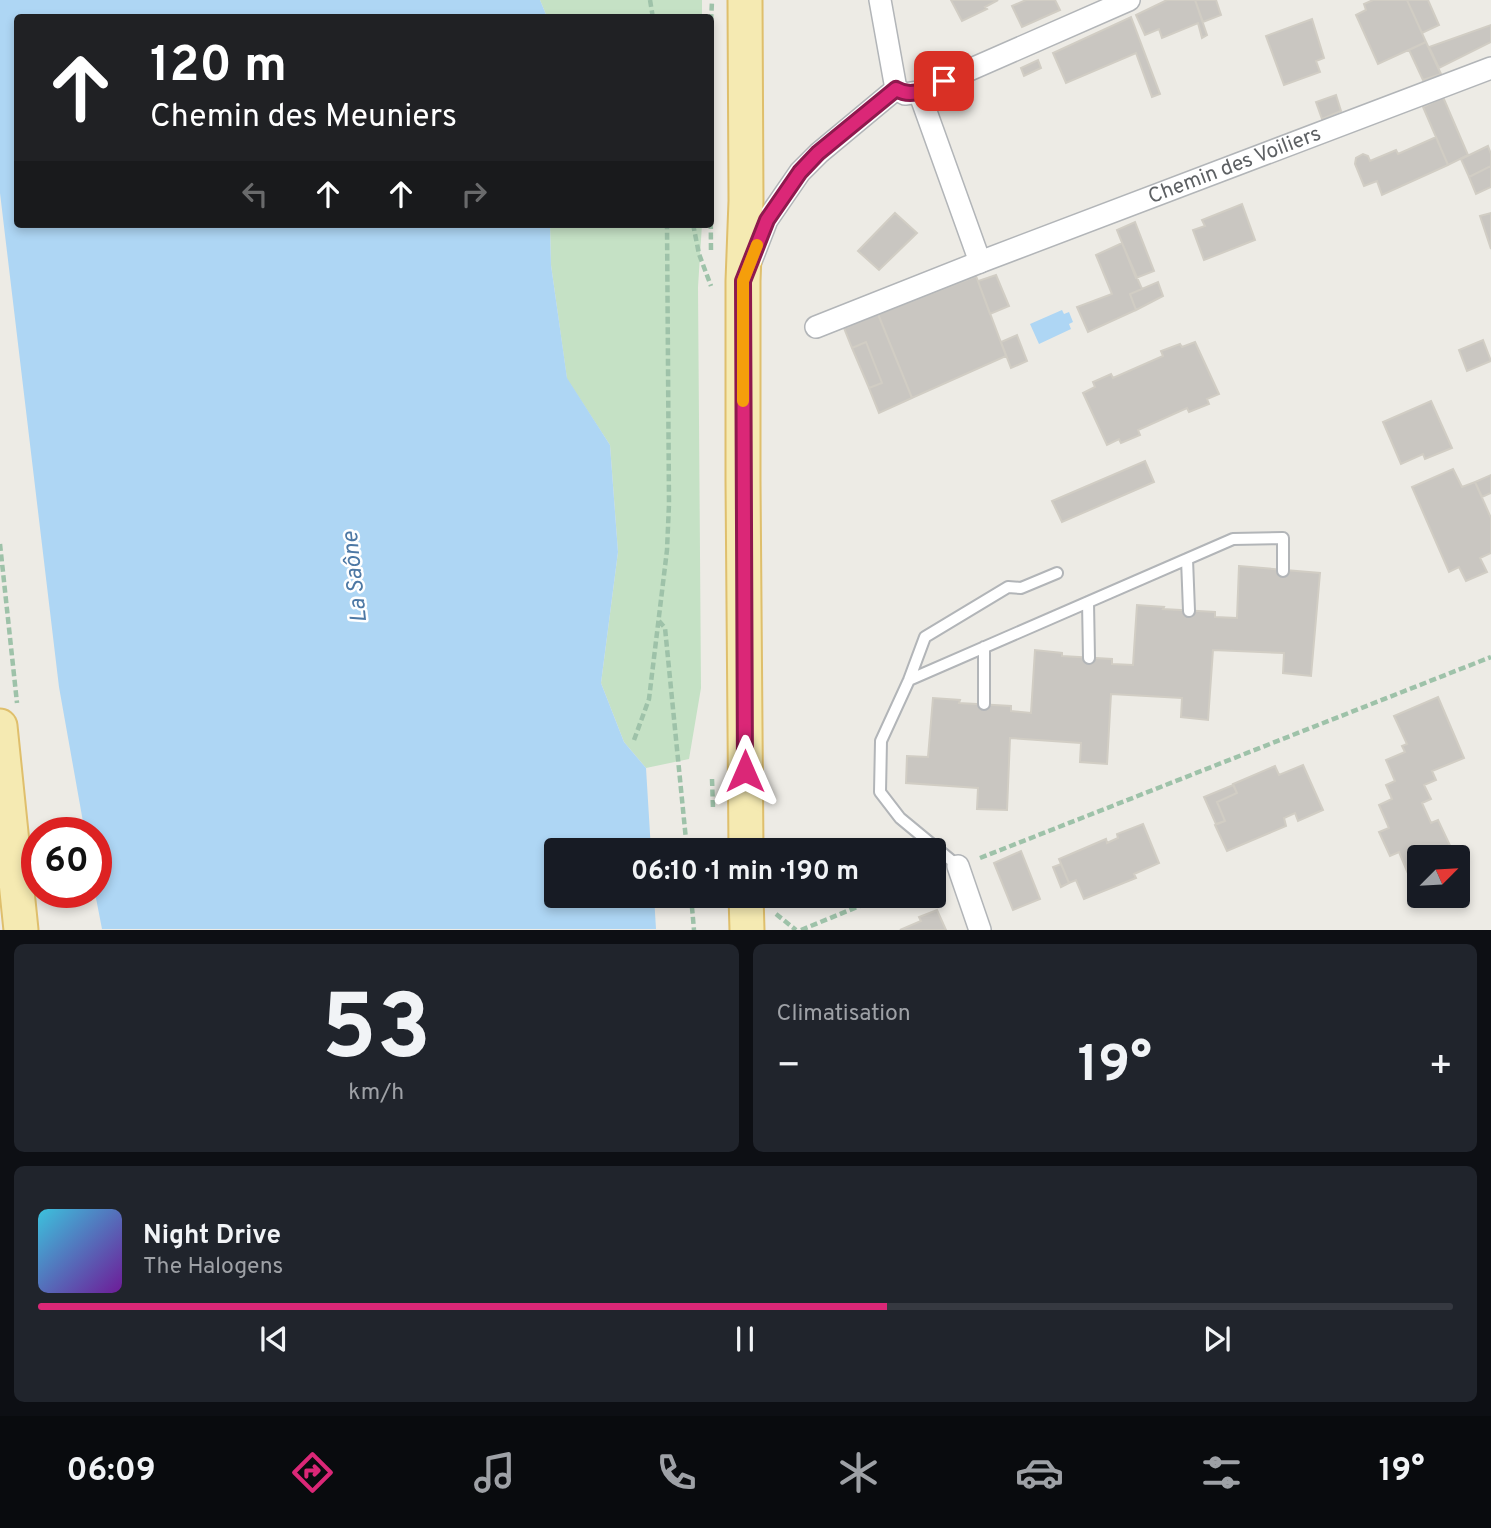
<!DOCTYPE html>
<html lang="fr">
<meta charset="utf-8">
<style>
body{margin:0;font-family:Overpass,sans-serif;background:#20242c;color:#f1f3f6;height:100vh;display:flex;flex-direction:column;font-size:26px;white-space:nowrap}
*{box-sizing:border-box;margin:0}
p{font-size:23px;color:#9ea1a6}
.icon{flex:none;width:38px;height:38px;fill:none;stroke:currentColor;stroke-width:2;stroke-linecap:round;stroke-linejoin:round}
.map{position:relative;height:930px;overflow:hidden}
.drawer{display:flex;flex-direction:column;gap:14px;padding:14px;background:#0d0f14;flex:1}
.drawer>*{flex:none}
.banner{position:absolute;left:14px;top:14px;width:700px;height:214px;border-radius:7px;box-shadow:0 4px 10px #0003;background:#202124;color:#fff;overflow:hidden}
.needle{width:46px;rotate:66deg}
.controls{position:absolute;left:1407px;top:845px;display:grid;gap:14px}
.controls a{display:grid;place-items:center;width:63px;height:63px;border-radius:7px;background:#171b24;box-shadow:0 4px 10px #0003;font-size:35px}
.speed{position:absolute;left:21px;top:817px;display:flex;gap:14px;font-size:35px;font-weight:700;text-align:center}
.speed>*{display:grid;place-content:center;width:91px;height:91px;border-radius:50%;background:#171b24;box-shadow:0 4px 10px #0003;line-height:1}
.speed .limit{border:10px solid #d22;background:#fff;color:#111}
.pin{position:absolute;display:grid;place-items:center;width:60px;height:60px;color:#fff;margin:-30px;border-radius:14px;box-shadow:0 4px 10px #0006}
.me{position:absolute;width:77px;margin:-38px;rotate:0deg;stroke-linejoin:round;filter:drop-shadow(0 0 5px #0008)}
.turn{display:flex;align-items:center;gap:24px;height:147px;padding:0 21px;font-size:32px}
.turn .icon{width:91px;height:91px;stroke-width:2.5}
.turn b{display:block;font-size:49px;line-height:60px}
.lanes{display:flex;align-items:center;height:66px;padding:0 21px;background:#0003;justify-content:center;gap:35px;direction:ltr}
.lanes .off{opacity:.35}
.big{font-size:52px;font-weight:700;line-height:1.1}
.drawer .widget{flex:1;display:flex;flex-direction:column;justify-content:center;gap:10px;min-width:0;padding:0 24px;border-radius:10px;background:#20242c}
.drawer .dial{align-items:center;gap:0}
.dial b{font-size:91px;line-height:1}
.song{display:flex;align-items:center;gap:21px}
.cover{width:84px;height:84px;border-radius:10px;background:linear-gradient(135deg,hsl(190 70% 55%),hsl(280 70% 35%))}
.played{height:7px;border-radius:4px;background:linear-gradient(90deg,#db2777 60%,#363941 60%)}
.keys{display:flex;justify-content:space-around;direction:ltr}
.heat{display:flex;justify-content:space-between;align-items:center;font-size:38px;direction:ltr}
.drawer .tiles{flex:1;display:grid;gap:14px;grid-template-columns:1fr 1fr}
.widget:last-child{grid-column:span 2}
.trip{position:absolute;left:544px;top:838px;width:402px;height:70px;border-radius:7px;background:#171b24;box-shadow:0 4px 10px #0003;font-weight:700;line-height:70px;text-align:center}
.menu{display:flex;height:112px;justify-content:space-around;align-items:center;background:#090b0e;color:#9ea1a6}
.menu .icon{width:49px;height:49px}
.menu .selected{color:#db2777}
.menu b{font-size:32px;color:#f1f3f6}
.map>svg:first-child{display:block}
.green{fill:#c5e1c5}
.water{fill:#aed6f4}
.building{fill:#c9c6c1;stroke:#d1cdc4;stroke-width:2}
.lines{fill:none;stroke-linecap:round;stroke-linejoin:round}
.lane-casing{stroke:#b2b5b8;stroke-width:14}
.street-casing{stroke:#b2b5b8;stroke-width:24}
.primary-casing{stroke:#dfbf6c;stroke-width:37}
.path{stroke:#9ec2a9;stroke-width:4.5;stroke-dasharray:7 3.5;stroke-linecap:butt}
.lane{stroke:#fff;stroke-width:10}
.street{stroke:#fff;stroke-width:21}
.primary{stroke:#f5eab2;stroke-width:33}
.route-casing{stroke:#8e194d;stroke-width:18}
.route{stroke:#db2777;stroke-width:12}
.slow{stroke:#f59e0b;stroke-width:12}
.labels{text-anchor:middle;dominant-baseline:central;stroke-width:5;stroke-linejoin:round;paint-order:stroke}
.street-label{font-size:21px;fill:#5d6063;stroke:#fff}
.water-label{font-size:23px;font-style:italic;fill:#4d78a4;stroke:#fff}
</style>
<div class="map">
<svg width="1491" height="930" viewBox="0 0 1491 930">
<rect width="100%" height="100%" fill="#edebe5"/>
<!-- green -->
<path class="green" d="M540,0H702V17H547Z
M550,224H702L698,287L701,688L689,759L646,768L624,742L601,683L618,552L610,445L567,379L551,265Z"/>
<!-- water -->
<path class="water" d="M0,0H540L547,17L18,18V224H550L551,265L567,378L610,445L618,552L601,683L624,742L646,768L651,850H556V896H654L656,929H102L95,893L96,833H85L59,687L0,193Z
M1062,310L1064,314L1069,312L1073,322L1069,324L1071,329L1039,344L1030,324Z"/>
<!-- building -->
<path class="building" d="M951,0H998L985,7L987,9L962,21Z
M1026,0H1055L1060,10L1022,27L1012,6Z
M1167,0H1195L1207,35L1202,38L1198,23L1162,38L1159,29L1145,35L1136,15Z
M1195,0H1216L1221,15L1203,22Z
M1373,0H1407L1426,42L1378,64L1356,15L1366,10L1364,4Z
M1407,0H1428L1439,25L1422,33Z
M1131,17L1160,94L1152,97L1136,53L1066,83L1053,53Z
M1312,19L1324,58L1316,61L1320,72L1284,85L1266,36Z
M1491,25V42L1439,68L1429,47Z
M1426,42L1441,74L1423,80L1409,50Z
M1038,60L1041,68L1024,76L1021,68Z
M1336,95L1341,111L1322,119L1316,102Z
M1443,97L1468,155L1448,165L1423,107Z
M1436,137L1448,165L1382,195L1377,181L1364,186L1355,164L1356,158L1363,154L1368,156L1370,161L1396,150L1398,154Z
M1488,146L1491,154V166L1469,177L1461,159Z
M1491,166V187L1476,194L1469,177Z
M1242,204L1255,240L1204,260L1193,230L1205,226L1202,220Z
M895,213L917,233L879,270L858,251Z
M1491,213V249L1480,216Z
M1135,222L1154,271L1136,278L1117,230Z
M1122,243L1142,289L1130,294L1136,310L1088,332L1077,307L1112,294L1096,255Z
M996,275L1009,306L990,314L978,281Z
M976,276L1006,356L912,398L878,314Z
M1158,282L1163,296L1136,310L1130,294Z
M878,314L912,398L879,413L869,388L882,383L866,342L852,348L844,328Z
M1017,335L1027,361L1011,368L1001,342Z
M1483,340L1491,361L1467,371L1459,350Z
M866,342L882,383L869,388L852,348Z
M1195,342L1219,394L1207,399L1209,404L1189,412L1187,408L1138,430L1140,435L1121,443L1119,439L1107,445L1083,393L1095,387L1093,382L1111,374L1113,378L1163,356L1161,351L1180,344L1182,347Z
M1431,401L1452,448L1425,459L1423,454L1401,464L1383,422Z
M1145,461L1154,482L1062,522L1052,501Z
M1453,469L1462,487L1475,482L1491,518V553L1480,558L1487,572L1466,581L1459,567L1449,572L1412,487Z
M1491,475V493L1482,497L1475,482Z
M1239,566L1320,573L1311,676L1283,673L1284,653L1213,650L1208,720L1181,717L1182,698L1111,694L1107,764L1080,762L1081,743L1010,738L1007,810L977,809L978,788L906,783L907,756L928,757L933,698L960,700L959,703L1011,706V711L1031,713L1035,650L1062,653V656L1112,659V664L1133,665L1137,605L1164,607L1163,609L1215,612V617L1237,618Z
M1438,697L1464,758L1432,771L1436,780L1424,785L1431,799L1422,803L1431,823L1438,820L1455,856L1419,858V871L1409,876L1399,852L1390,856L1379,832L1389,828L1379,805L1392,799L1386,785L1395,781L1386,760L1405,752L1402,746L1407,744L1394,716Z
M1303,765L1323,810L1298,821L1295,813L1284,818L1286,826L1227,851L1215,825L1225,821L1217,802L1237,793L1233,784L1275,766L1279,775Z
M1233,785L1237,793L1217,802L1225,821L1216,824L1204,797Z
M1143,824L1159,863L1134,874L1136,878L1084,899L1076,880L1069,883L1059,859L1106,839L1107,843L1118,838L1117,834Z
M1021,851L1040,899L1013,910L994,863Z
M1061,864L1069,883L1061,887L1053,867Z
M937,910L946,930H900L921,921L919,917Z"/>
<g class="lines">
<!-- lane casing -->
<g class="lane-casing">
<path id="lane" d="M1187,559L1189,611
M1088,602L1089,658
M909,680L1233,539L1283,538V571
M984,704V647
M958,866L900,818L880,792L881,741L909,680L925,637L1008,587L1021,588L1057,573"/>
</g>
<!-- street casing -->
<g class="street-casing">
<g id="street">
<path d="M880,0L896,89"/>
<path d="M896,89L905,94L919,92L1129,0"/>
<path id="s1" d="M919,92L980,262L1491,68"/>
<path d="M751,261L767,220L800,172L819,153L896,89"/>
<path d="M816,327L980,262"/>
<path d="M958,866L980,930"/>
</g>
</g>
<!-- primary casing -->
<g class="primary-casing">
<path id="primary" d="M745,0L746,201L743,281V481L746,850
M0,726L21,930
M746,896L747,930"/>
</g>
<!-- path -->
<path class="path" d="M650,0L653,18
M710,42L712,1
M710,117L711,253
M693,224L699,254L711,286
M0,544L17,703
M659,621L665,628L687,850
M634,740L649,699L667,550L669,504L667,224
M712,779L713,809
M980,858L1491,657
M691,896L694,930
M776,914L796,930
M801,930L884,896"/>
<!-- lane -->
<use href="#lane" class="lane"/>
<!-- street -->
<use href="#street" class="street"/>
<!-- primary -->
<use href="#primary" class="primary"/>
</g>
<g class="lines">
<!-- route casing -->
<g class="route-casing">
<path id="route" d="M745,771L743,281L767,220L800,172L818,153L896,89C913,99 928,88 944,81"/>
</g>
<!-- route -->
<use href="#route" class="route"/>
<!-- slow -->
<path class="slow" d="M743,401V281L757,245"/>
</g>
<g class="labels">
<!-- street labels -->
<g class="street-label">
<text stroke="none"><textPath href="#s1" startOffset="453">Chemin des Voiliers</textPath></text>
</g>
<!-- water labels -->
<g class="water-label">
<text transform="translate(356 577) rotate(-96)">La Saône</text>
</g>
</g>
</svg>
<div class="controls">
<a><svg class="needle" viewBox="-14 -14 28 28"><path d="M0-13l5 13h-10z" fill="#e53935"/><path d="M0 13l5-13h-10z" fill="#9ea1a6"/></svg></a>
</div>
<div class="speed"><div class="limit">60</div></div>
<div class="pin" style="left:944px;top:81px;background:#d93025"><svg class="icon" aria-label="arrive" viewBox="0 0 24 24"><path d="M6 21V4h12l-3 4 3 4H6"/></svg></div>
<svg class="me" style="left:745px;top:771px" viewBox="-20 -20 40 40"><path d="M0-17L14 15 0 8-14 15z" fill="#db2777" stroke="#fff" stroke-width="4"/></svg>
<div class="trip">06:10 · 1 min · 190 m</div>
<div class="banner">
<div class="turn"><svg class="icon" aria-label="ahead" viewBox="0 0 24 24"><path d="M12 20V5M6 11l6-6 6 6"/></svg><div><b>120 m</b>Chemin des Meuniers</div></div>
<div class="lanes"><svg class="icon off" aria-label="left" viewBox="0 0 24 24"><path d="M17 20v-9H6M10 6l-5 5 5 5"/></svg><svg class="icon" aria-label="ahead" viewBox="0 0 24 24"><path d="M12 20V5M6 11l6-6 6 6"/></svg><svg class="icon" aria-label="ahead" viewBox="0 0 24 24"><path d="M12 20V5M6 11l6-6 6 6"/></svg><svg class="icon off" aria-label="right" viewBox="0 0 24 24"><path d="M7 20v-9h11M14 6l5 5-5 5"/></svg></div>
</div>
</div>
<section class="drawer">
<div class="tiles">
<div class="widget dial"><b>53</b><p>km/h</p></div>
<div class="widget"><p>Climatisation</p>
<div class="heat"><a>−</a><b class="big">19°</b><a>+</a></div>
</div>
<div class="widget">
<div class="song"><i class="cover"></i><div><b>Night Drive</b><p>The Halogens</p></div></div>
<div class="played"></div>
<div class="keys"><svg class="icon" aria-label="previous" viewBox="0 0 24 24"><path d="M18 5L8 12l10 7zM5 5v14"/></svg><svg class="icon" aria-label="pause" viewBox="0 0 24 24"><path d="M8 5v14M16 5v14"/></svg><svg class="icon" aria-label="next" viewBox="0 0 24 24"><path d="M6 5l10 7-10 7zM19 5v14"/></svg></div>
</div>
</div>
</section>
<nav class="menu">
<b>06:09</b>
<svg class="icon selected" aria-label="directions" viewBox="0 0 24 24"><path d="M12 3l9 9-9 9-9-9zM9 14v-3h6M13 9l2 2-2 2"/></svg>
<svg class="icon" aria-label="music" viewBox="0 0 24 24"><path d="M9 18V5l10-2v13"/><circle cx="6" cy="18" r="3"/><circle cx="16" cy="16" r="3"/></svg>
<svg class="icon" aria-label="phone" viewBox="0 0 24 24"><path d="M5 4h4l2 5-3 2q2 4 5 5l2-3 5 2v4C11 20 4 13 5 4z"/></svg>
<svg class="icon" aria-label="climate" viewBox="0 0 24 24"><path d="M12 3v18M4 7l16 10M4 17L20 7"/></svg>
<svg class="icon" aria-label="car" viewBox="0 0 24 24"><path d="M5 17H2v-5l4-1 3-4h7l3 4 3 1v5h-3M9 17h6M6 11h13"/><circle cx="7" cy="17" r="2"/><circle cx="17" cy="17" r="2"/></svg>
<svg class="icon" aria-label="filters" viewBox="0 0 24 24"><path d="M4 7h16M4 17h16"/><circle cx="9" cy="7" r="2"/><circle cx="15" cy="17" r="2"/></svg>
<b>19°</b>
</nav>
